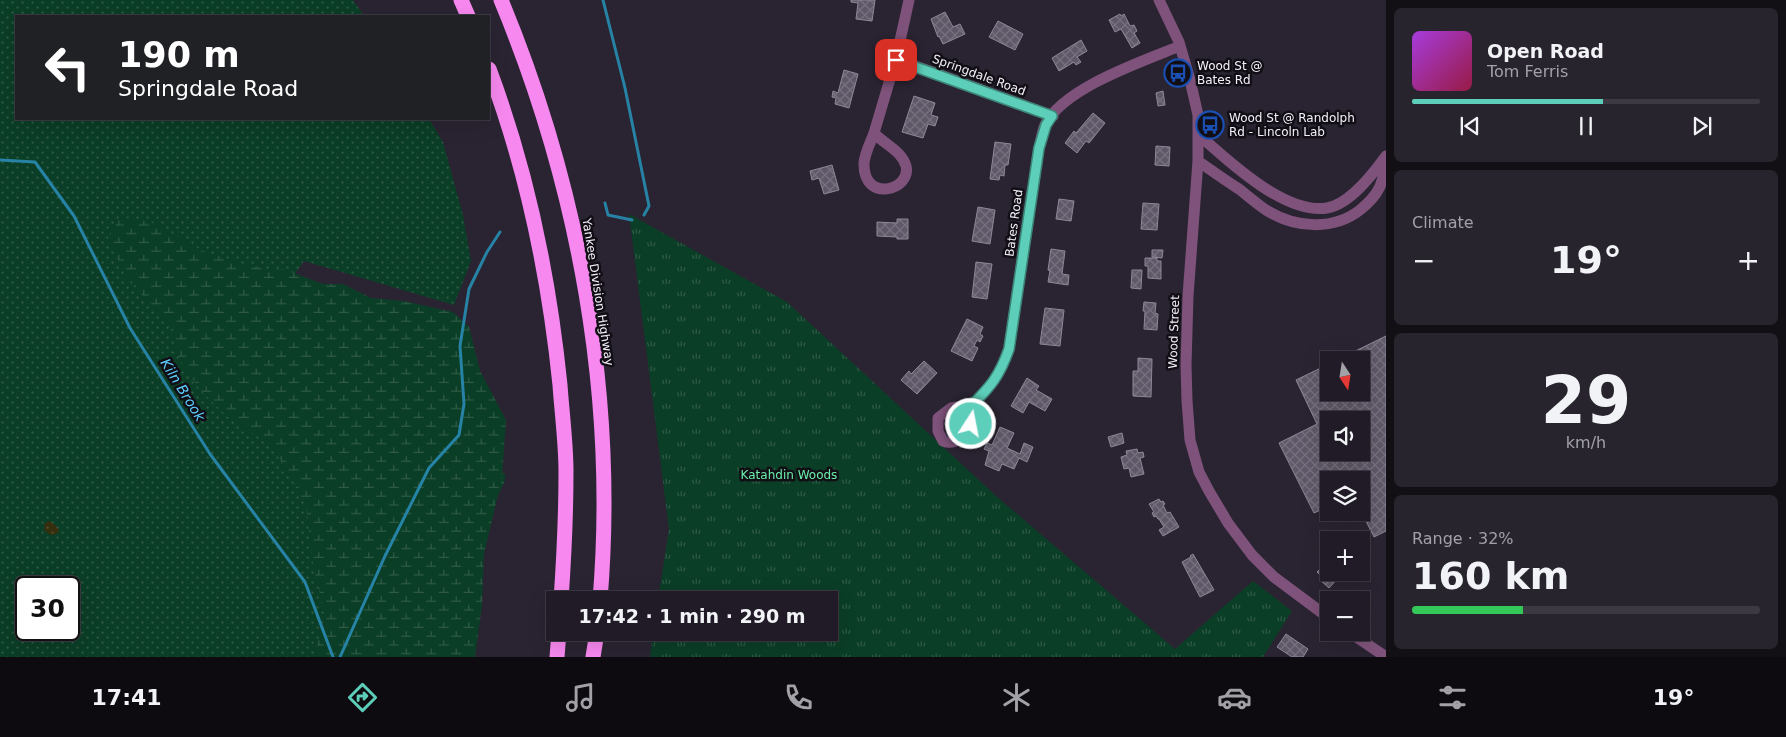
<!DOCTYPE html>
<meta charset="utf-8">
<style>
body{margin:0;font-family:"DejaVu Sans",sans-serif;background:#28242e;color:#f1f3f6;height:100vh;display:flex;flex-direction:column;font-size:19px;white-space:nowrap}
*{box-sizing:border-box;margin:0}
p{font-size:16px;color:#a2a1a7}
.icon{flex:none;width:28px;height:28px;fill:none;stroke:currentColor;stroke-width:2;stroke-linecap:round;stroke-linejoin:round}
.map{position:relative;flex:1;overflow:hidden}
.panel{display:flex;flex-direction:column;gap:8px;padding:8px;background:#120f15;width:400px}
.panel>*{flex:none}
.banner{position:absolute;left:15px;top:15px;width:475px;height:105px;border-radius:0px;box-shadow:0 5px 20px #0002,0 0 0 1px #3d3943;background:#202124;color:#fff;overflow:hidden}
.needle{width:32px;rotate:168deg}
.controls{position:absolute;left:1320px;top:351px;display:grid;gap:10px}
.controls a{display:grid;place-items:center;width:50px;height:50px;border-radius:0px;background:#201b26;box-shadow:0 5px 20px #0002,0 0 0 1px #3d3943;font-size:25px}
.speed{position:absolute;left:15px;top:576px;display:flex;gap:10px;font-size:25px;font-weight:700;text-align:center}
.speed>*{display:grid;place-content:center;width:65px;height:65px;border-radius:50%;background:#201b26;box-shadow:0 5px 20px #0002,0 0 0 1px #3d3943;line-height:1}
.speed .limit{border:2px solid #111;border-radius:8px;background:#fff;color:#111}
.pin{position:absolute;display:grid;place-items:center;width:42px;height:42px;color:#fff;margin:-21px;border-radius:10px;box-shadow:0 2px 8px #0006}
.me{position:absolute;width:55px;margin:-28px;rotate:11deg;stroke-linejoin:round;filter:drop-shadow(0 0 4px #0008)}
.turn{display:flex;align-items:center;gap:18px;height:105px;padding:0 20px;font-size:22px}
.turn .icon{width:65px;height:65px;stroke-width:2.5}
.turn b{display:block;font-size:35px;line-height:42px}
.big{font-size:38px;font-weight:700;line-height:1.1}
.panel .widget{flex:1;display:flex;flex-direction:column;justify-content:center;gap:8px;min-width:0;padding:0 18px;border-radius:8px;background:#28242e}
.panel .dial{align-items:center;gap:0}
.dial b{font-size:65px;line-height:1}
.song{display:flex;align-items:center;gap:15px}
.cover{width:60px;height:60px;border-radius:8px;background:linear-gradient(135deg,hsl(280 70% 55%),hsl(340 70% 35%))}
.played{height:5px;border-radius:2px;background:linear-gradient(90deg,#5dceb9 55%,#3d3943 55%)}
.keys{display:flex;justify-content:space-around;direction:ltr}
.heat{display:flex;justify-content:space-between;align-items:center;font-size:28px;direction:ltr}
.charge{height:8px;border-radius:4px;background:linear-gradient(90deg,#34c759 32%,#3d3943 0)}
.trip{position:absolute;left:546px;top:591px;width:292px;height:50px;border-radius:0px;background:#201b26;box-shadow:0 5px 20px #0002,0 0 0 1px #3d3943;font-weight:700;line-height:50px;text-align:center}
.menu{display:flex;height:80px;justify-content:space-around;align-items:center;background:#0d0b0f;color:#a2a1a7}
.menu .icon{width:35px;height:35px}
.menu .on{color:#5dceb9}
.menu b{font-size:22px;color:#f1f3f6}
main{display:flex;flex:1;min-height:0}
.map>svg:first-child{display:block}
.grass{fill:url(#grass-dots);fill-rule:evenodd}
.wetland{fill:url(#wetland-marsh)}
.sand{fill:url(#sand-dots)}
.park{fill:url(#park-tufts)}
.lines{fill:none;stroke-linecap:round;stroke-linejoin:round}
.stream{stroke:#2783a6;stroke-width:3}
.building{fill:url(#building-cross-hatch);stroke:#8e8798;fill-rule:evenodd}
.minor{stroke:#7e527a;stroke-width:11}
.highway{stroke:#f788ef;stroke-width:15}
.route-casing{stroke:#3c8678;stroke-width:12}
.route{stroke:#5dceb9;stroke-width:9}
.labels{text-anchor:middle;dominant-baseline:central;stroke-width:5;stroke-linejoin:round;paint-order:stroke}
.poi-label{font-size:12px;fill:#f4f0fa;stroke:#110f15;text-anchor:start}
.street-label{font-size:12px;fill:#f4f0fa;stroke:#110f15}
.park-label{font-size:12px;fill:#6aefab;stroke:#110f15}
.water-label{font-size:14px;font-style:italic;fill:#5bcefe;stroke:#110f15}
</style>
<main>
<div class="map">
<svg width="1386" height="657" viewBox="0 0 1386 657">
<defs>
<pattern id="grass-dots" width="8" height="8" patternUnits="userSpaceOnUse" patternTransform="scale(1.25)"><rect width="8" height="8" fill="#0b3e26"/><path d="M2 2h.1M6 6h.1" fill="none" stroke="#2f5a46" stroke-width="1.8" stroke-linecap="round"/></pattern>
<pattern id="wetland-marsh" width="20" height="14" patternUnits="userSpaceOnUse" patternTransform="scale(1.25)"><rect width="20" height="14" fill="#0b3e26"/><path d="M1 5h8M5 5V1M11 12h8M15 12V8" fill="none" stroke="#2f5a46"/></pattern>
<pattern id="sand-dots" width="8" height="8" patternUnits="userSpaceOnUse" patternTransform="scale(1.25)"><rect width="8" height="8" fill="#362e0d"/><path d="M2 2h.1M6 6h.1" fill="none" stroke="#544d31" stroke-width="1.8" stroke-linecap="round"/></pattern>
<pattern id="park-tufts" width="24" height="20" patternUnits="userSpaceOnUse" patternTransform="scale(1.25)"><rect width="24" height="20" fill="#0b3e26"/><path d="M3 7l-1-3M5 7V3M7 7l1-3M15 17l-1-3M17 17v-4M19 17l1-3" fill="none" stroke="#2f5a46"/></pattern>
<pattern id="building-cross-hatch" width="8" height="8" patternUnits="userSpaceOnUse" patternTransform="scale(1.25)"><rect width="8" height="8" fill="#5f5868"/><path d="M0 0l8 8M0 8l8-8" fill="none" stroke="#77707e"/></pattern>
</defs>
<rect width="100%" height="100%" fill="#2a2432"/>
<!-- grass -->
<path class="grass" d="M0,0H353L364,16H16V119H429L443,142L463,215L471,261L454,305L304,261L245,345L505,474V481L419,654L421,657H0ZM26,588H69V630H26Z"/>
<!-- wetland -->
<path class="wetland" d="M121,217L151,222L203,251L239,263L267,269H283L323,284H343L371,298L404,301L453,312L469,327L480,371L506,420L502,478L484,554L482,605L475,657H314L325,615L313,564L306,505L273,447L228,417L200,390L179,358L169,324L126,278L108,237Z"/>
<!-- sand -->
<path class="sand" d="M50,521L58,528L59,531L56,534L51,535L44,530L45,523Z"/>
<!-- park -->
<path class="park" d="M629,214L787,302L996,496L1175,649L1253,581L1292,611L1263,657H650L653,633L830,632V600H658L669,529Z"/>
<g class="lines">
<!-- stream -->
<path class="stream" d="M603,0L625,88L649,206L644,215
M0,160L35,162L74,216L130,328L210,454L305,582L333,657
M605,203L608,215L632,220
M340,657L385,556L429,468L459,435L464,404L460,346L469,289L487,252L500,232"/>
</g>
<!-- building -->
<path class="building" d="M851,0H875L872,21L856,19L858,3L851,2Z
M945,12L953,27L960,24L965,34L943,44L939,36L938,37L931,19Z
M1120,14L1121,16L1124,14L1130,26L1134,25L1137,31L1134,33L1140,43L1132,48L1121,29L1115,32L1109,20Z
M998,21L1023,34L1015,50L989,37Z
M1081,40L1087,51L1077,57L1081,62L1076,65L1074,62L1059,71L1052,58Z
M844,70L858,74L849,108L835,104L836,98L832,97L833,91L838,93Z
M1163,91L1165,105L1158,106L1156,93Z
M914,96L935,103L931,115L938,117L935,126L928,124L923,138L902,132Z
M1093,113L1105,123L1089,143L1086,141L1077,153L1065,143L1074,131L1076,133Z
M995,142L1011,144L1008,165H1005L1004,176L1000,175L999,180L990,179Z
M1156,146L1170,147L1169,166L1155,165Z
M832,165L839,190L824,194L819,178L812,180L810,171Z
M1059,199L1074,201L1071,221L1056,219Z
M1143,203L1159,204L1157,230L1141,229Z
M978,207L995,210L990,244L972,241Z
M897,219H908V239H897V237L877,236V222L897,223Z
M1051,249L1065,251L1062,274L1069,275L1068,285L1048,282L1050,271L1048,270Z
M1152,250H1163L1162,258L1152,257Z
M1145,258H1157V261H1161V279L1148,278V266H1145Z
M976,262L992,264L987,299L972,297Z
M1132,270H1142L1141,289L1131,288Z
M1144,302L1156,303L1155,313L1158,314L1157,330L1144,329L1145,311H1143Z
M1045,308L1064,310L1060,346L1040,344Z
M967,319L983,327L980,334L983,336L980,342L977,340L974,346L978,348L972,361L951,351Z
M1386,336V531L1374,537L1361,511V480H1329V506L1314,513L1279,443L1317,424L1296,380L1329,364V392H1361V360H1337ZM1329,420H1361V452H1329Z
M1138,358L1152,359L1151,397L1133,396V371H1138Z
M924,361L937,373L917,394L901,380L909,371L911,374Z
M1027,378L1039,386L1036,390L1052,399L1045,411L1029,402L1023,413L1011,406Z
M1000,427L1014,433L1007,448L1020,454L1024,443L1033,447L1027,462L1019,458L1014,469L1002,464L999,471L985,465L989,451L984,449L987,443L992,445Z
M1122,433L1124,443L1111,447L1108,437Z
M1137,449L1138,453L1143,452L1144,457L1140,458L1144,474L1131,477L1129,468L1124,469L1121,457L1127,455L1126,451Z
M1159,499L1161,502L1163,501L1165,504L1163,505L1167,513L1170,512L1179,527L1163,536L1159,530L1164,527L1159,519H1158L1156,516L1154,517L1152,513L1154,512L1149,504Z
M1193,554L1214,590L1200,597L1182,562L1191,557L1190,556Z
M1329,561V572H1337L1335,575L1338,578L1329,588L1320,580L1322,577L1317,572Z
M1286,634L1308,649L1303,657H1292L1277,647Z"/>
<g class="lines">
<!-- minor -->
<path class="minor" d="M1159,0L1179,42L1190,80L1198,115V161L1188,296L1186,365L1187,401L1190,440L1199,472L1209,491L1228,523L1252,555L1274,577L1329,618
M896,59L909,0
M874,133C871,142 865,152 864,163C863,204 912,190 906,166C902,151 884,144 874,133L896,59L1053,116
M1198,134C1227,160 1285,215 1327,208C1350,204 1373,174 1386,156
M1198,161C1211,170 1225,180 1239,189C1248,196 1257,204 1266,210C1295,228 1333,231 1360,210C1380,194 1384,182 1386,157
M968,411C969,415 971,420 970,424C970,437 954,445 943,441L938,431V418L951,408L963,406L968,411L971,407C991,386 999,377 1009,349L1039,148C1041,141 1042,132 1045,125C1063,88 1143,61 1180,46
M1349,632L1386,657"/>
<!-- highway -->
<path class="highway" d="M461,0L468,16
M501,0C579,188 617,396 600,600
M489,69C527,170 549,277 560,385C562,414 566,443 566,472C566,514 564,557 561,600
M557,657L559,632
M593,657L597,632"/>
</g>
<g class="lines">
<!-- route casing -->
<g class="route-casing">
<path id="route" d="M896,60L1052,116L1046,125L1039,148L1009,349C999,377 991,386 970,407L968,411L971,424"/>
</g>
<!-- route -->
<use href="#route" class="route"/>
</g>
<!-- icons -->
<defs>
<g id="bus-ring" transform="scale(1.4375)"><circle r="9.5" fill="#110f15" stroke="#1a4fb4" stroke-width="1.5"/><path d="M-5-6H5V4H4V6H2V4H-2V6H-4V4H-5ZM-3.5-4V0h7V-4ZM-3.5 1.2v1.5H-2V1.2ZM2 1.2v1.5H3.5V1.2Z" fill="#1a4fb4"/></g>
</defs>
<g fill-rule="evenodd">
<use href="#bus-ring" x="1178" y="73"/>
<use href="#bus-ring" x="1210" y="125"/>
</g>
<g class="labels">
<!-- poi labels -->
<g class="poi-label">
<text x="1197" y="66">Wood St @<tspan x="1197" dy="14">Bates Rd</tspan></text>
<text x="1229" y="118">Wood St @ Randolph<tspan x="1229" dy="14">Rd - Lincoln Lab</tspan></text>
</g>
<!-- street labels -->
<g class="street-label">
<text transform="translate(979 75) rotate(20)">Springdale Road</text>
<text transform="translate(1014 223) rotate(-82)">Bates Road</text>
<text transform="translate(598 292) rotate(81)">Yankee Division Highway</text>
<text transform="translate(1174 332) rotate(-88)">Wood Street</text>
</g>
<!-- park labels -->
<g class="park-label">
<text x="789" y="475">Katahdin Woods</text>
</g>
<!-- water labels -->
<g class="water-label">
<text transform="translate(183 390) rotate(58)">Kiln Brook</text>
</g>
</g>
</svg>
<div class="controls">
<a><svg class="needle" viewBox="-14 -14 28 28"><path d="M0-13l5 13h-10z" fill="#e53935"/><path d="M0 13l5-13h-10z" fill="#a2a1a7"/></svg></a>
<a><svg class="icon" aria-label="sound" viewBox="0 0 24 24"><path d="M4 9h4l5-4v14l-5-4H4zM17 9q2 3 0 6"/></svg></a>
<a><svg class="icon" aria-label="layers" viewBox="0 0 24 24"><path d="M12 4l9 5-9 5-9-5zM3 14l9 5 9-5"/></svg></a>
<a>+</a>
<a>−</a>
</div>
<div class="speed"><div class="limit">30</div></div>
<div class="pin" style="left:896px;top:60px;background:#d93025"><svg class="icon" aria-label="arrive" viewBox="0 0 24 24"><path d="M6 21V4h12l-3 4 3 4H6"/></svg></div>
<svg class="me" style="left:971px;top:424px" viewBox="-20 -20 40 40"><circle r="17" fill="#5dceb9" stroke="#fff" stroke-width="3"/><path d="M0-11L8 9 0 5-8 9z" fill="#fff"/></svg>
<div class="trip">17:42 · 1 min · 290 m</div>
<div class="banner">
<div class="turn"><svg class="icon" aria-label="left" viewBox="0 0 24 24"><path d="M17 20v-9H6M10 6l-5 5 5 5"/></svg><div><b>190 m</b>Springdale Road</div></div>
</div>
</div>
<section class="panel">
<div class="widget">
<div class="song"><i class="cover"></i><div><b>Open Road</b><p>Tom Ferris</p></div></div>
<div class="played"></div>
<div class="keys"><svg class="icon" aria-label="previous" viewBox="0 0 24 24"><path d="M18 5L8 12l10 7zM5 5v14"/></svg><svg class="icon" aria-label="pause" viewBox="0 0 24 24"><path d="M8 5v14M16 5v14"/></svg><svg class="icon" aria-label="next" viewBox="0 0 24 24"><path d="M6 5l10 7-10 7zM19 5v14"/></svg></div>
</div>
<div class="widget"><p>Climate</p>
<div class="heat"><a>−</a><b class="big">19°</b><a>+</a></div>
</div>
<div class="widget dial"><b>29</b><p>km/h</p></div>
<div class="widget"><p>Range · 32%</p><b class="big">160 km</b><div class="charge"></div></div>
</section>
</main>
<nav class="menu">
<b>17:41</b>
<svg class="icon on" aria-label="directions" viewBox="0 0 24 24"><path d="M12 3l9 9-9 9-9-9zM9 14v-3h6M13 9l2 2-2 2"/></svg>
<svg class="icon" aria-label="music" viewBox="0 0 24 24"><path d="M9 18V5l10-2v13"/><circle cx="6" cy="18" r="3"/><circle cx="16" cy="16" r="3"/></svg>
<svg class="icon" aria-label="phone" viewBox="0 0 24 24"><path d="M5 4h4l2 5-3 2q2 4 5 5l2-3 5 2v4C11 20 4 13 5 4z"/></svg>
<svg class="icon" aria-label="climate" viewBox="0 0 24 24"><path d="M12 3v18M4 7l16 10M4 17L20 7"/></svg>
<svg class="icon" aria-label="car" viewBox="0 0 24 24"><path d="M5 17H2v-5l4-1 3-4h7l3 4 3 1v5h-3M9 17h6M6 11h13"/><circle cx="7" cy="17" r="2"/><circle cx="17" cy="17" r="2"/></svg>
<svg class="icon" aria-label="filters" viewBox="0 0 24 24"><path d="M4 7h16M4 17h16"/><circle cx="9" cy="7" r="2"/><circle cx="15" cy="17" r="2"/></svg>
<b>19°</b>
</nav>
